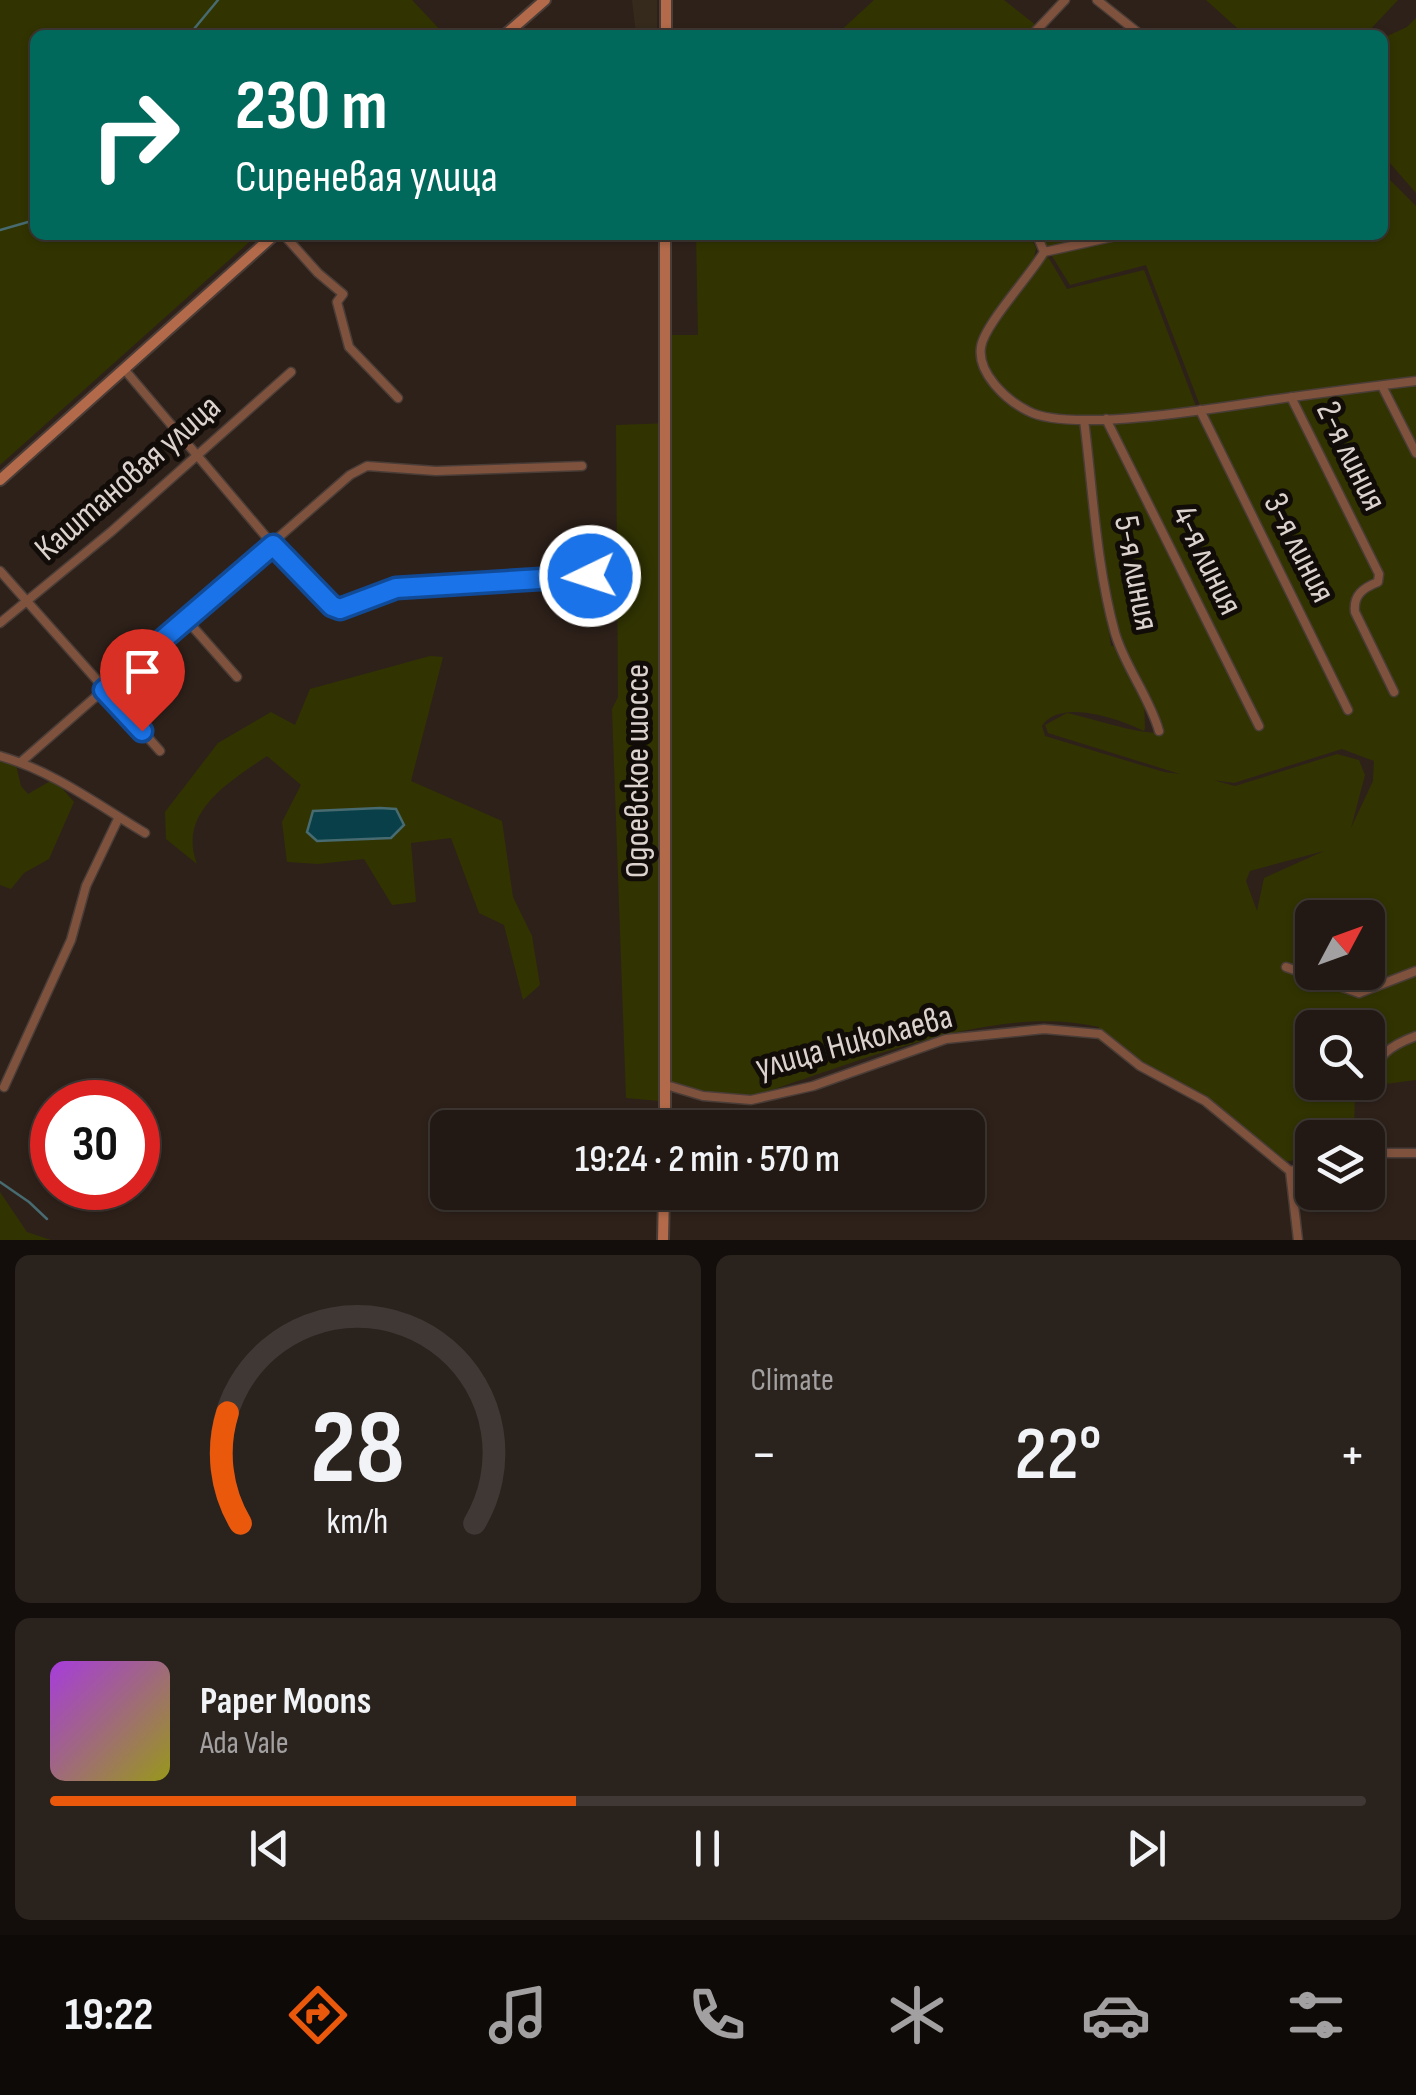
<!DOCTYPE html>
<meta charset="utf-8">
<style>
body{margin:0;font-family:"Sofia Sans Condensed",sans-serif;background:#2a221d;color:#f1f3f6;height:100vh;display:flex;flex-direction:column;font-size:38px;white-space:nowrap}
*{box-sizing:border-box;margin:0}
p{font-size:32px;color:#a2a0a0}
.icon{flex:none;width:55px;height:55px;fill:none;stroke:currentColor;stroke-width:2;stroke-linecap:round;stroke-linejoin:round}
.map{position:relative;height:1240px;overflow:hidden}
.side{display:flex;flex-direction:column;gap:15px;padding:15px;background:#130e0b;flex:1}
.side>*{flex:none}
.top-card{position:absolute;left:30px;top:30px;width:1358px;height:210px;border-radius:15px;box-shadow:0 2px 8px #0004,0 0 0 2px #3f3834;background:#00695c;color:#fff;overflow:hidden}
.needle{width:65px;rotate:49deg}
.controls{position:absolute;left:1295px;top:900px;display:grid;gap:20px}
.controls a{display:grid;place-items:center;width:90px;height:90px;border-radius:15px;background:#221914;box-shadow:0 2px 8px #0004,0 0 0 2px #3f3834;font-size:50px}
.speed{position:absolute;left:30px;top:1080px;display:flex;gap:20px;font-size:50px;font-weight:700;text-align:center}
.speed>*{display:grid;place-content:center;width:130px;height:130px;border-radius:50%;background:#221914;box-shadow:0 2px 8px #0004,0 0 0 2px #3f3834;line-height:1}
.speed .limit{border:15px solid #d22;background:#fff;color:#111}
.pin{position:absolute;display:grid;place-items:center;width:85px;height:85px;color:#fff;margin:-102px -42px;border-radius:50% 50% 50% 0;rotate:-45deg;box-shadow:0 0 10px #0007}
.pin .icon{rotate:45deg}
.me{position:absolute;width:110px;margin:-55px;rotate:266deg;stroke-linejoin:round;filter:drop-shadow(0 0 8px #0008)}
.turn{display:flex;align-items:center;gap:35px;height:210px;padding:0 40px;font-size:45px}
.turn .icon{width:130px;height:130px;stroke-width:2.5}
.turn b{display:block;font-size:70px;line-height:85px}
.big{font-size:75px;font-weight:600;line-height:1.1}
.side .tile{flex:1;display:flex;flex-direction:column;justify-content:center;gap:15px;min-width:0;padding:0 35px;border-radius:15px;background:#2a221d}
.side .dial{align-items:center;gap:0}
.dial svg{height:260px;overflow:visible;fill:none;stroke:#3f3834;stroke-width:7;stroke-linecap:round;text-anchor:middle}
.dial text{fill:#f1f3f6;stroke:none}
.song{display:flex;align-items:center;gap:30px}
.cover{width:120px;height:120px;border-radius:15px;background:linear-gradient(135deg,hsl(280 70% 55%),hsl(60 70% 35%))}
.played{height:10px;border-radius:5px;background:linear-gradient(90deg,#ea580c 40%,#3f3834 40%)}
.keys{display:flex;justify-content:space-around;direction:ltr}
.heat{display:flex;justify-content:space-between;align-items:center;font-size:55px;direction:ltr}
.side .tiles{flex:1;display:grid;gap:15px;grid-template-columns:1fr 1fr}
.tile:last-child{grid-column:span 2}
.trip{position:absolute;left:430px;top:1110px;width:555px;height:100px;border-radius:15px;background:#221914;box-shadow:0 2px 8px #0004,0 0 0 2px #3f3834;font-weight:600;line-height:100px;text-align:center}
.tab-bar{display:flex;height:160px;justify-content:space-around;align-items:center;background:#0e0a08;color:#a2a0a0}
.tab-bar .icon{width:70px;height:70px}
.tab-bar .on{color:#ea580c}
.tab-bar b{font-size:45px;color:#f1f3f6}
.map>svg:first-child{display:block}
.industrial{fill:#352a1b}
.green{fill:#313401;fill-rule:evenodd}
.water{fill:#083f48;stroke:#476b70;stroke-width:2.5}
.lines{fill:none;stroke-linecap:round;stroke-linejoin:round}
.stream{stroke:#476b70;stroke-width:2.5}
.street-casing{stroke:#4a3d37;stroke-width:11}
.secondary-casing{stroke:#4a3d37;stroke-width:14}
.street{stroke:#7f523e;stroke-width:8}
.secondary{stroke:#b26a4a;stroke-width:10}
.route-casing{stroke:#114b97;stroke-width:25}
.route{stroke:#1a73e8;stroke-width:18}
.labels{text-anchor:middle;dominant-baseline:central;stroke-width:10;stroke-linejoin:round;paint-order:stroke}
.street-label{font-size:35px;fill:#dbd2cd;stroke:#120c09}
</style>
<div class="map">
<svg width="1416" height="1240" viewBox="0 0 1416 1240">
<rect width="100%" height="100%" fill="#2e211a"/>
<!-- industrial -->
<path class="industrial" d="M632,0H657V35H636Z"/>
<!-- green -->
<path class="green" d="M0,0H412L445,35H35V235H257L0,465Z
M874,0H1004L1037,26L1030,35H836Z
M1206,0H1398L1365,35H1245Z
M1416,18V193L1382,154L1383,38L1407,27Z
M1383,173L1416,206V379L1201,408L1146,265L1070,285L1039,235H1382Z
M696,235H1030L1036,248L1034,259L978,344L977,363L987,381L1031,417L1081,421L1111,646H1117L1144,699L1145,728L1144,731C1119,719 1060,698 1042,726L1045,736L1164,772L1180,774L1048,733L1045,725L1067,713C1092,718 1141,736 1163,732C1154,696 1128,667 1117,632C1098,572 1094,486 1086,422L1416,383V1080L1355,1088L1354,1137L1312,1138V1156L1276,1164L1195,1099L1146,1073L1097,1039L1099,1027C994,1002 854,1064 753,1096L725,1098L661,1079L660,1101L626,1098L612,709L618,697L616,425L670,423V335H698ZM1342,749L1374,761L1373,781L1351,828L1365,775L1359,760L1337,754L1235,786L1213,780L1234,783ZM1324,851L1264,878L1257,911L1246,881L1250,871ZM1312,918H1368V972H1312ZM1312,1028H1368V1082H1312Z
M1047,255L1067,289L1144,270L1197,409C1153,412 1064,428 1026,406C1017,402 1010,393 1002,386C987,373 980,360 984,339Z
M430,656L443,657L411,781L502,821L513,897L532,936L540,985L523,1000L504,925L479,913L451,838L411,843L416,902L392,905L364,859L318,864L287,862L282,822L301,785L267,756C229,782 177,812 197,864L166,839L165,812L218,743L271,712L295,725L310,689Z
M0,760L16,765L21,786L28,794L54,779L74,802L49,859L24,873L11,889L0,885Z
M0,1192L27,1232L51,1240H0Z"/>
<!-- water -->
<path class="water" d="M380,808L396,809L404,825L391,838L317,841L307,832L313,811Z"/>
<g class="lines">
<!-- stream -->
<path class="stream" d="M189,35L218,0
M0,230L35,220
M0,1182L29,1202L47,1219"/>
<!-- street casing -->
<g class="street-casing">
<path id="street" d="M1097,0L1141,35
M1032,35L1065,0
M284,235L318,273L343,294L337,302L349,347L398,398
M1037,235L1044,252C1030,276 984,325 981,347C977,373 1006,400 1028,411C1071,434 1220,407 1271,400C1320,393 1368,387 1416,381
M1044,252L1121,235
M124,369L273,545L332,606L348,607L396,588L590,576
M1382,386L1416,453
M1291,397L1379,574L1378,582C1363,588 1353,595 1355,612L1394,692
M1200,410L1348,710
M1106,419L1259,726
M1084,420C1093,490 1096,565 1115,633C1125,667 1149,696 1159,731
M0,571L160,751
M185,618L237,677
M0,623L112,531L291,372
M0,756C53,771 98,805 145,833
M21,762L350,475L367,466L436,471L582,466
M1286,967L1359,993L1416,971
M1368,1082C1378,1055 1389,1046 1416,1036
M666,1085L703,1096L751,1100L813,1086L946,1039L1044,1029L1100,1034L1140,1066L1205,1101L1290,1171L1312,1167
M4,1087L71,940L86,886L119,817
M1368,1153H1416
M1290,1171L1298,1240"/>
</g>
<!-- secondary casing -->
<g class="secondary-casing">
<path id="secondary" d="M505,35L545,0
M666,35V0
M0,480L274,235
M665,1128V235
M663,1240L664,1192"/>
</g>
<!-- street -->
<use href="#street" class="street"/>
<!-- secondary -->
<use href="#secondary" class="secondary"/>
</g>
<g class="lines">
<!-- route casing -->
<g class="route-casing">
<path id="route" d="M142,731L104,690L273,545L332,606L340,609L396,588L590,576"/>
</g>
<!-- route -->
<use href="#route" class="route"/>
</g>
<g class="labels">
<!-- street labels -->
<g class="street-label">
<text transform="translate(1351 456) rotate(64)">2-я линия</text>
<text transform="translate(128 478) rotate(-41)">Каштановая улица</text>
<text transform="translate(1299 548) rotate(63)">3-я линия</text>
<text transform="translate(1207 560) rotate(64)">4-я линия</text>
<text transform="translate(1136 573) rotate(79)">5-я линия</text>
<text transform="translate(637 771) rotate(-90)">Одоевское шоссе</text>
<text transform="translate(854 1042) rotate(-15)">улица Николаева</text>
</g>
</g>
</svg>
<div class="controls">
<a><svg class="needle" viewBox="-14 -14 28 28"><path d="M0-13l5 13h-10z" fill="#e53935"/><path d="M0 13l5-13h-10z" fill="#a2a0a0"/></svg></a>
<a><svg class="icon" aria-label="search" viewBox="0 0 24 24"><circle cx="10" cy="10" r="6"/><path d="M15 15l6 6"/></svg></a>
<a><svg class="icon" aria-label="layers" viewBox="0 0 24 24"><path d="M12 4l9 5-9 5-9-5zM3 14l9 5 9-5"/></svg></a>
</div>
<div class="speed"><div class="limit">30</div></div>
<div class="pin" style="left:142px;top:731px;background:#d93025"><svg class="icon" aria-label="arrive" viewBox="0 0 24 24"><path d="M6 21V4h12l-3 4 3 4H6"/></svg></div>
<svg class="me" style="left:590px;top:576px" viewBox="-20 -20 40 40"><circle r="17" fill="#1a73e8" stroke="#fff" stroke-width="3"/><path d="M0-11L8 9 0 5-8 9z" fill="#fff"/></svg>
<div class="trip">19:24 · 2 min · 570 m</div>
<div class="top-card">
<div class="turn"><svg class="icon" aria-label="right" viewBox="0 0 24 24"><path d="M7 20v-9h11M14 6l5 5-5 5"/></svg><div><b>230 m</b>Сиреневая улица</div></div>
</div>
</div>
<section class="side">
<div class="tiles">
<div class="tile dial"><svg viewBox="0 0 100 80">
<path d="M14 69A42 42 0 1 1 86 69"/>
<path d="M14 69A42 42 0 0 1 10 35" stroke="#ea580c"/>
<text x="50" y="56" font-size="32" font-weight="700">28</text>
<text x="50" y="72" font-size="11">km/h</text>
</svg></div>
<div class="tile"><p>Climate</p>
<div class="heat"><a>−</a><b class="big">22°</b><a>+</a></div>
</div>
<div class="tile">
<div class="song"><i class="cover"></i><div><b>Paper Moons</b><p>Ada Vale</p></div></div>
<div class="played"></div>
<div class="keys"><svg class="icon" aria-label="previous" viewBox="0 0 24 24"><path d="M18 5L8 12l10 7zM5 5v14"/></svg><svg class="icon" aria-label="pause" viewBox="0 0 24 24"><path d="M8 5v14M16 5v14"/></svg><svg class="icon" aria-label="next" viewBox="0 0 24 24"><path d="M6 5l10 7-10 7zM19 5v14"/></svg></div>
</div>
</div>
</section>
<nav class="tab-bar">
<b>19:22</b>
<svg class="icon on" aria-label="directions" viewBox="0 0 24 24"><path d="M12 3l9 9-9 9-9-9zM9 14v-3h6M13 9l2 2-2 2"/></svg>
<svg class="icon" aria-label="music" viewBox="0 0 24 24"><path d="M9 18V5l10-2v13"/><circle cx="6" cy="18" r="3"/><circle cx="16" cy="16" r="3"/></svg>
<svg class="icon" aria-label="phone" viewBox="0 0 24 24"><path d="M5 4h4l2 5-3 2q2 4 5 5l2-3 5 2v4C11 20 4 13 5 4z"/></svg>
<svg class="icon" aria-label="climate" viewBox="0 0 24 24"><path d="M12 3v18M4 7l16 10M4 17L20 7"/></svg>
<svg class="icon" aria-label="car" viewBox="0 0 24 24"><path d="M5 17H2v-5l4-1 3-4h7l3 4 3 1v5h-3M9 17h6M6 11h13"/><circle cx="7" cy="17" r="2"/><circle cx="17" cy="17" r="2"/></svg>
<svg class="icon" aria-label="filters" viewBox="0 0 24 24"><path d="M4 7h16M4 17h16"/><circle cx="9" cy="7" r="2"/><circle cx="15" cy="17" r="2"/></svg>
</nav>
